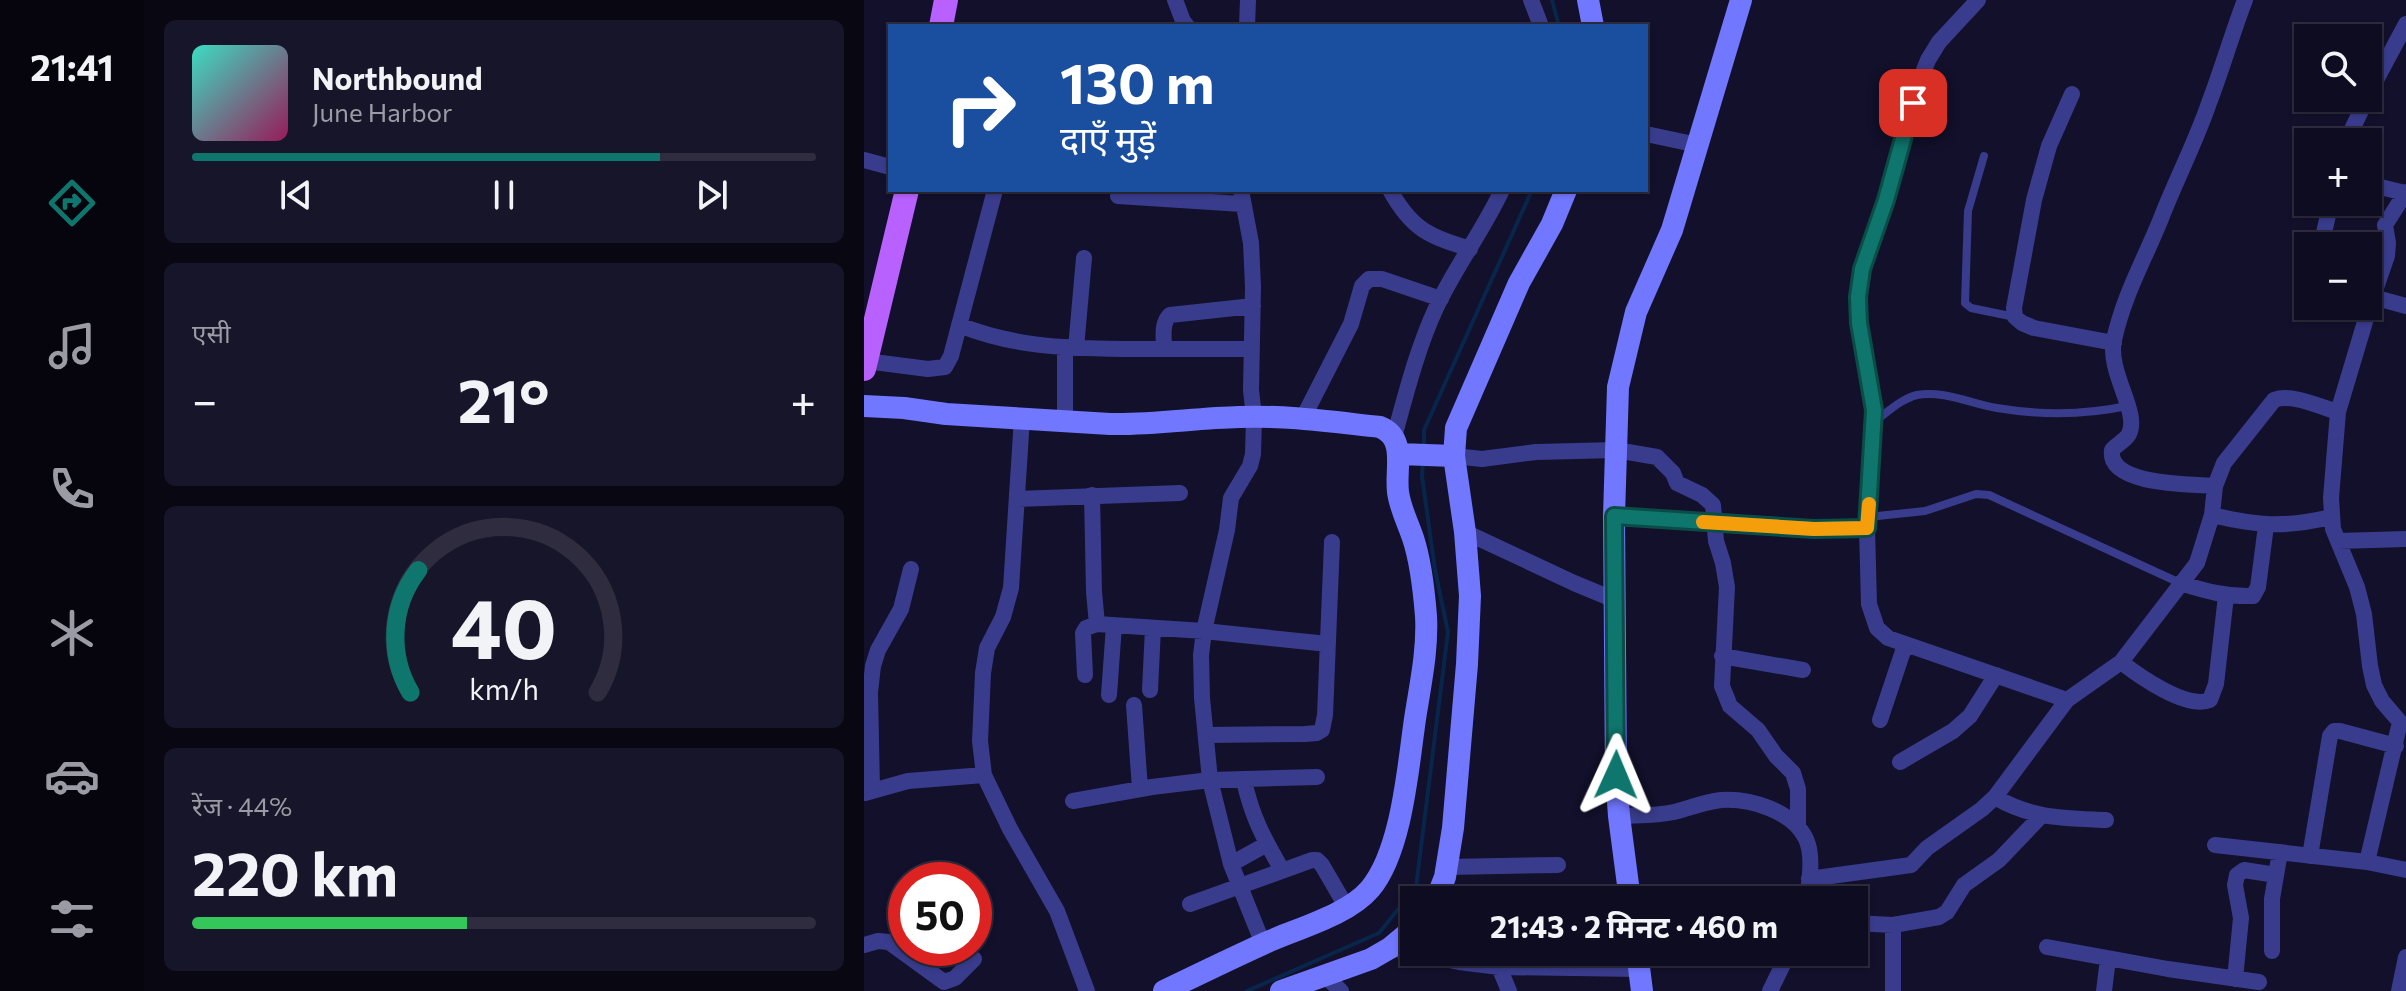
<!DOCTYPE html>
<html lang="hi">
<meta charset="utf-8">
<style>
body{margin:0;font-family:Commissioner,"Noto Sans Devanagari",sans-serif;background:#171529;color:#f1f3f6;height:100vh;display:flex;flex-direction:column;font-size:30px;white-space:nowrap}
*{box-sizing:border-box;margin:0}
p{font-size:26px;color:#9b9ba5}
.icon{flex:none;width:44px;height:44px;fill:none;stroke:currentColor;stroke-width:2;stroke-linecap:round;stroke-linejoin:round}
.map{position:relative;flex:1;overflow:hidden}
.side{display:flex;flex-direction:column;gap:20px;padding:20px;background:#080712;width:720px}
.side>*{flex:none}
.hud{position:absolute;left:24px;top:24px;width:760px;height:168px;border-radius:0px;box-shadow:0 2px 6px #0004,0 0 0 2px #2e2c3e;background:#1a4fa0;color:#fff;overflow:hidden}
.buttons{position:absolute;left:1430px;top:24px;display:grid;gap:16px}
.buttons a{display:grid;place-items:center;width:88px;height:88px;border-radius:0px;background:#0e0c20;box-shadow:0 2px 6px #0004,0 0 0 2px #2e2c3e;font-size:40px}
.speed{position:absolute;left:24px;top:862px;display:flex;gap:16px;font-size:40px;font-weight:700;text-align:center}
.speed>*{display:grid;place-content:center;width:104px;height:104px;border-radius:50%;background:#0e0c20;box-shadow:0 2px 6px #0004,0 0 0 2px #2e2c3e;line-height:1}
.speed .limit{border:12px solid #d22;background:#fff;color:#111}
.pin{position:absolute;display:grid;place-items:center;width:68px;height:68px;color:#fff;margin:-34px;border-radius:16px;box-shadow:0 4px 12px #0006}
.me{position:absolute;width:88px;margin:-44px;rotate:1deg;stroke-linejoin:round;filter:drop-shadow(0 0 6px #0008)}
.turn{display:flex;align-items:center;gap:28px;height:168px;padding:0 40px;font-size:36px}
.turn .icon{width:104px;height:104px;stroke-width:2.5}
.turn b{display:block;font-size:56px;line-height:68px}
.big{font-size:60px;font-weight:700;line-height:1.1}
.side .tile{flex:1;display:flex;flex-direction:column;justify-content:center;gap:12px;min-width:0;padding:0 28px;border-radius:12px;background:#171529}
.side .dial{align-items:center;gap:0}
.dial svg{height:208px;overflow:visible;fill:none;stroke:#2e2c3e;stroke-width:7;stroke-linecap:round;text-anchor:middle}
.dial text{fill:#f1f3f6;stroke:none}
.song{display:flex;align-items:center;gap:24px}
.cover{width:96px;height:96px;border-radius:12px;background:linear-gradient(135deg,hsl(170 70% 55%),hsl(330 70% 35%))}
.played{height:8px;border-radius:4px;background:linear-gradient(90deg,#0f766e 75%,#2e2c3e 75%)}
.keys{display:flex;justify-content:space-around;direction:ltr}
.heat{display:flex;justify-content:space-between;align-items:center;font-size:44px;direction:ltr}
.charge{height:12px;border-radius:6px;background:linear-gradient(90deg,#34c759 44%,#2e2c3e 0)}
.trip{position:absolute;left:536px;top:886px;width:468px;height:80px;border-radius:0px;background:#0e0c20;box-shadow:0 2px 6px #0004,0 0 0 2px #2e2c3e;font-weight:700;line-height:80px;text-align:center}
main{display:flex;flex:1;min-height:0}
.menu{display:flex;flex-direction:column;width:144px;justify-content:space-around;align-items:center;background:#06050d;color:#9b9ba5}
.menu .icon{width:56px;height:56px}
.menu .current{color:#0f766e}
.menu b{font-size:36px;color:#f1f3f6}
.map>svg:first-child{display:block}
.lines{fill:none;stroke-linecap:round;stroke-linejoin:round}
.stream{stroke:#08264b;stroke-width:4}
.lane{stroke:#393c8c;stroke-width:8}
.street{stroke:#393c8c;stroke-width:16}
.secondary{stroke:#7177ff;stroke-width:22}
.primary{stroke:#b861ff;stroke-width:24}
.route-casing{stroke:#0a4d48;stroke-width:20}
.route{stroke:#0f766e;stroke-width:14}
.slow{stroke:#f59e0b;stroke-width:14}
</style>
<main>
<nav class="menu">
<b>21:41</b>
<svg class="icon current" aria-label="directions" viewBox="0 0 24 24"><path d="M12 3l9 9-9 9-9-9zM9 14v-3h6M13 9l2 2-2 2"/></svg>
<svg class="icon" aria-label="music" viewBox="0 0 24 24"><path d="M9 18V5l10-2v13"/><circle cx="6" cy="18" r="3"/><circle cx="16" cy="16" r="3"/></svg>
<svg class="icon" aria-label="phone" viewBox="0 0 24 24"><path d="M5 4h4l2 5-3 2q2 4 5 5l2-3 5 2v4C11 20 4 13 5 4z"/></svg>
<svg class="icon" aria-label="climate" viewBox="0 0 24 24"><path d="M12 3v18M4 7l16 10M4 17L20 7"/></svg>
<svg class="icon" aria-label="car" viewBox="0 0 24 24"><path d="M5 17H2v-5l4-1 3-4h7l3 4 3 1v5h-3M9 17h6M6 11h13"/><circle cx="7" cy="17" r="2"/><circle cx="17" cy="17" r="2"/></svg>
<svg class="icon" aria-label="filters" viewBox="0 0 24 24"><path d="M4 7h16M4 17h16"/><circle cx="9" cy="7" r="2"/><circle cx="15" cy="17" r="2"/></svg>
</nav>
<section class="side">
<div class="tile">
<div class="song"><i class="cover"></i><div><b>Northbound</b><p>June Harbor</p></div></div>
<div class="played"></div>
<div class="keys"><svg class="icon" aria-label="previous" viewBox="0 0 24 24"><path d="M18 5L8 12l10 7zM5 5v14"/></svg><svg class="icon" aria-label="pause" viewBox="0 0 24 24"><path d="M8 5v14M16 5v14"/></svg><svg class="icon" aria-label="next" viewBox="0 0 24 24"><path d="M6 5l10 7-10 7zM19 5v14"/></svg></div>
</div>
<div class="tile"><p>एसी</p>
<div class="heat"><a>−</a><b class="big">21°</b><a>+</a></div>
</div>
<div class="tile dial"><svg viewBox="0 0 100 80">
<path d="M14 69A42 42 0 1 1 86 69"/>
<path d="M14 69A42 42 0 0 1 17 22" stroke="#0f766e"/>
<text x="50" y="56" font-size="32" font-weight="700">40</text>
<text x="50" y="72" font-size="11">km/h</text>
</svg></div>
<div class="tile"><p>रेंज · 44%</p><b class="big">220 km</b><div class="charge"></div></div>
</section>
<div class="map">
<svg width="1542" height="991" viewBox="0 0 1542 991">
<rect width="100%" height="100%" fill="#12102b"/>
<g class="lines">
<!-- stream -->
<path class="stream" d="M688,0L695,26
M560,449V430L668,190
M383,991L515,933L552,887L584,632L571,570L558,476L559,461"/>
<!-- lane -->
<path class="lane" d="M1120,156L1104,211L1101,303L1107,308L1151,317
M1011,421C1024,412 1037,399 1053,395C1079,390 1108,404 1133,408C1175,415 1221,415 1263,406
M1004,517L1061,511L1112,494L1125,495L1316,583"/>
<!-- street -->
<path class="street" d="M311,0L319,21L323,26
M667,0L677,26
M1114,0L1075,42L1064,60L1056,80L1022,200L998,269L994,297L995,323L1010,410L1003,528L1005,604L1013,628L1024,638L1203,700
M383,26L384,0
M1208,94L1185,146L1170,200L1150,308L1151,317L1158,323L1170,328L1250,343
M1504,95L1542,24
M782,134L834,145
M1482,142L1503,98
M0,160L26,167
M1504,184L1541,193
M377,190L387,243L389,287L387,390L390,417L389,454L386,466L367,498L363,530L340,631L337,655L338,698L346,780L367,864L399,944
M526,190C548,230 565,236 606,249
M254,196L378,204
M1457,246L1467,202
M1509,297L1542,306
M95,325C151,347 199,348 258,349C302,349 345,349 388,349
M212,348L220,258
M300,349C300,338 297,323 306,315L389,306
M2,361L64,369L81,367L87,356L131,190
M158,418L147,588L139,617L123,648L119,673L116,741L120,775L146,829L193,911L223,991
M439,418L487,324L498,286L505,279H518L577,299
M201,422V348
M530,437C542,394 553,349 572,308C591,267 619,231 638,190
M590,456L618,459L672,452L752,450L793,457L809,473L813,483L838,495L849,505L852,541L859,563L863,587L858,686L866,706L894,730L912,756L929,773L934,789V826
M1351,486C1328,484 1243,486 1248,450C1253,444 1261,441 1265,434C1276,412 1243,372 1250,340C1260,294 1281,259 1298,216C1313,178 1332,141 1345,103C1358,69 1368,34 1381,0
M228,495L230,592L233,624
M153,499L316,493
M1348,515C1395,526 1420,528 1467,517
M750,516L950,529L1003,528
M601,532L710,583L751,600
M1474,541L1542,539
M1316,583C1341,591 1363,597 1389,596L1394,587L1402,526
M858,656L939,670
M1257,662C1275,676 1323,710 1346,700L1352,684L1362,596
M221,675L219,633L222,628L233,624L340,631L464,644
M286,690L289,628
M245,695L250,625
M270,705L276,789
M1016,720L1041,645
M342,735L441,734L453,733L458,730L461,715L468,542
M1036,762L1089,731L1106,716L1132,675
M380,780C387,815 400,839 418,870
M8,790L6,692L9,666L14,650L37,609L47,569
M1,793L44,781L120,775
M1131,797C1168,819 1200,818 1242,820
M209,801L288,787L346,780L453,777
M755,816C773,815 792,816 810,812C825,808 841,802 857,800C886,798 929,811 942,839C950,856 945,882 943,900
M1351,845L1503,862L1542,870
M1446,856L1466,736L1470,731H1476L1532,746
M1503,862L1536,722L1518,701L1510,685L1506,666L1500,614L1493,587L1469,529L1467,498L1474,412L1506,305L1523,256L1524,243L1521,225L1542,192
M367,864L403,844
M583,867L694,865
M945,879L1047,865L1063,848L1118,809L1131,797L1203,700L1257,662L1333,563L1348,515L1351,486L1360,463L1410,400C1428,393 1456,407 1474,412
M326,904L448,860H453L458,865L483,908
M990,923L1029,925L1075,917L1083,912L1100,885L1135,860L1177,816
M1029,925V991
M0,945L14,941L25,942L80,982L91,978L110,959
M1183,947L1304,969L1395,982
M526,948L595,962L635,967L775,969
M1408,951V899L1416,852
M635,967L645,991
M461,976L477,991
M1371,979L1377,918L1371,885L1373,875L1380,870L1412,875
M906,991L925,952
M1240,991L1244,959
M1535,991L1542,957"/>
<!-- secondary -->
<path class="secondary" d="M724,0L729,26
M0,406L40,408L82,414L246,424C289,425 332,418 375,417C422,415 469,422 516,427C543,438 531,469 534,492C536,508 544,523 549,538C557,562 560,591 562,616C564,650 556,686 551,719C544,767 538,851 506,889C483,916 431,929 399,944C366,959 333,975 300,991
M535,454L590,456
M572,900L581,877L589,828L603,664L606,596L601,532L590,456L592,428L655,283L688,224L702,190
M766,900L755,816L752,775L750,516L754,387L772,312L808,230L877,0
M773,952L778,991
M417,991L507,959L526,948L550,928"/>
<!-- primary -->
<path class="primary" d="M77,26L82,0
M0,369L43,190"/>
</g>
<g class="lines">
<!-- route casing -->
<g class="route-casing">
<path id="route" d="M752,775L750,516L950,529L1003,528L1010,410L995,323L994,297L998,269L1022,200L1049,103"/>
</g>
<!-- route -->
<use href="#route" class="route"/>
<!-- slow -->
<path class="slow" d="M839,522L950,529L1003,528L1005,504"/>
</g>
</svg>
<div class="buttons">
<a><svg class="icon" aria-label="search" viewBox="0 0 24 24"><circle cx="10" cy="10" r="6"/><path d="M15 15l6 6"/></svg></a>
<a>+</a>
<a>−</a>
</div>
<div class="speed"><div class="limit">50</div></div>
<div class="pin" style="left:1049px;top:103px;background:#d93025"><svg class="icon" aria-label="arrive" viewBox="0 0 24 24"><path d="M6 21V4h12l-3 4 3 4H6"/></svg></div>
<svg class="me" style="left:752px;top:775px" viewBox="-20 -20 40 40"><path d="M0-17L14 15 0 8-14 15z" fill="#0f766e" stroke="#fff" stroke-width="4"/></svg>
<div class="trip">21:43 · 2 मिनट · 460 m</div>
<div class="hud">
<div class="turn"><svg class="icon" aria-label="right" viewBox="0 0 24 24"><path d="M7 20v-9h11M14 6l5 5-5 5"/></svg><div><b>130 m</b>दाएँ मुड़ें</div></div>
</div>
</div>
</main>
